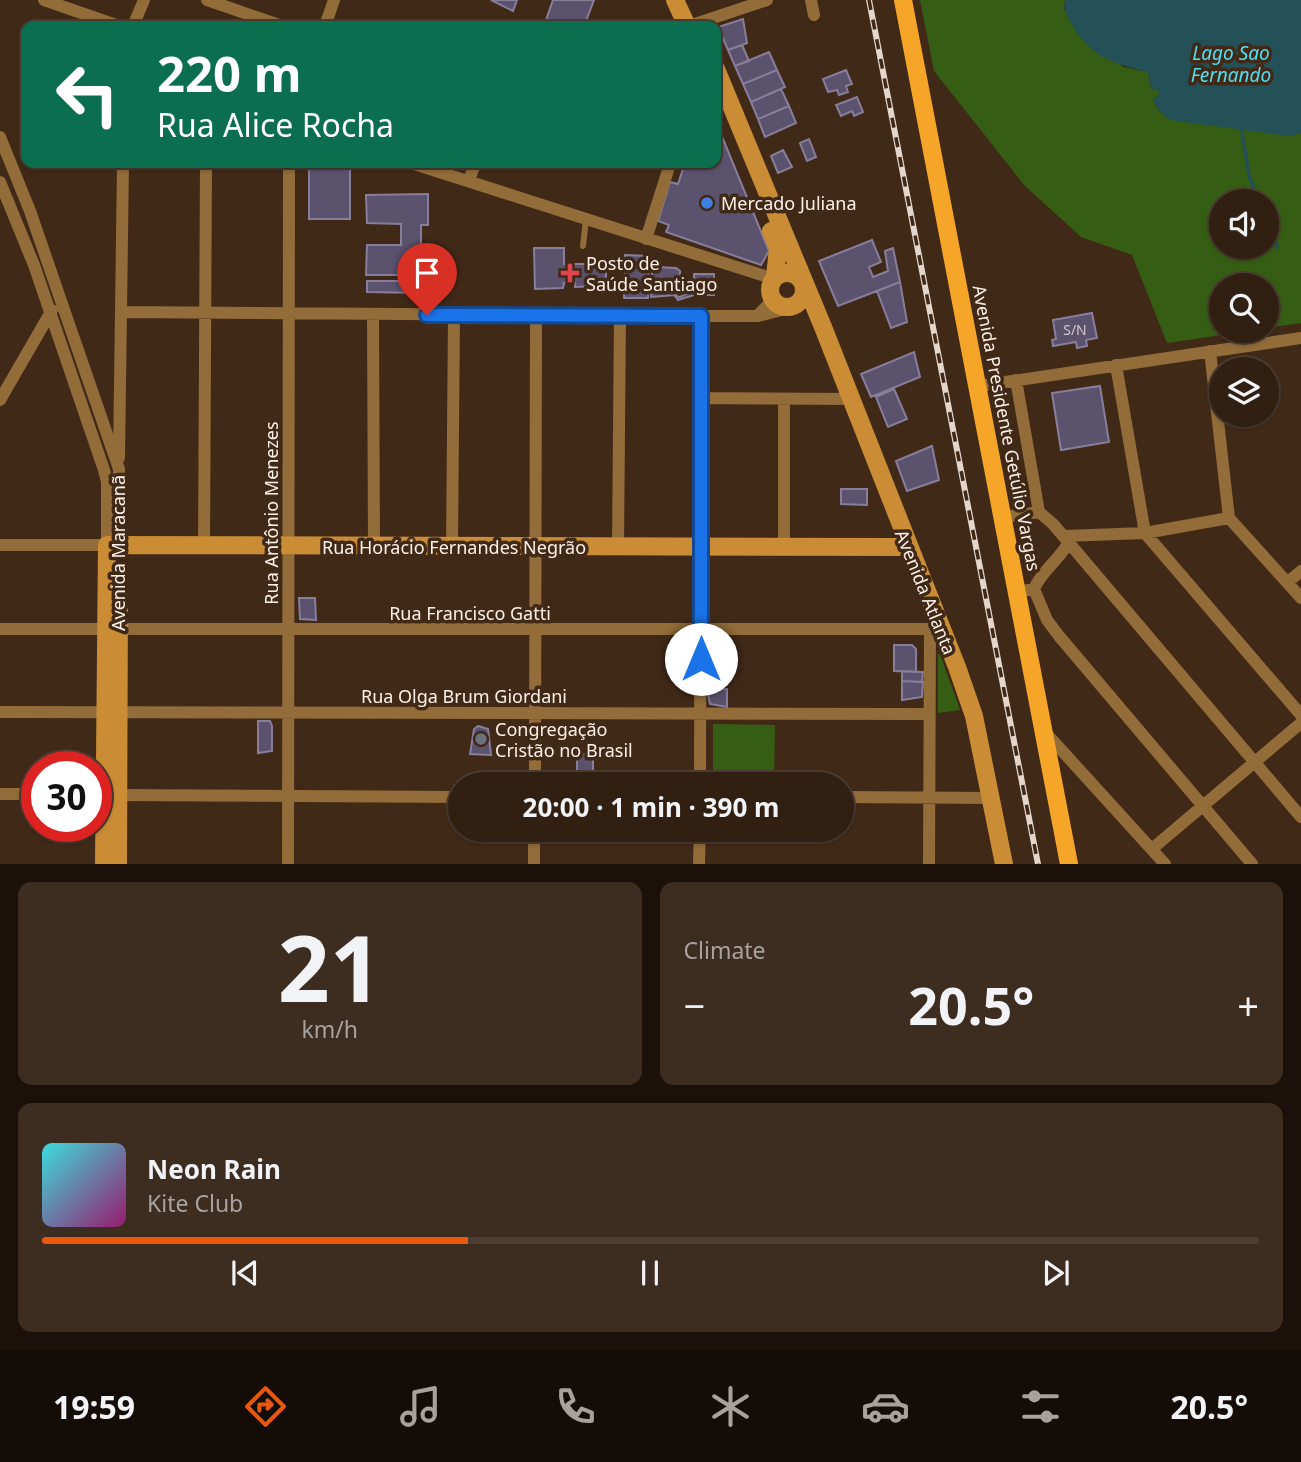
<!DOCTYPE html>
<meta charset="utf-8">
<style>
body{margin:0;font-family:"Noto Sans",sans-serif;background:#3d2c20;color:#f1f3f6;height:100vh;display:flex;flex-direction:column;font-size:26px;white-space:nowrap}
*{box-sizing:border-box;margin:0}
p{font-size:23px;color:#a8a29f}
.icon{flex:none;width:38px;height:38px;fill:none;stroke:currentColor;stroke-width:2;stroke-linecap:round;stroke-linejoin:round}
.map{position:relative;height:864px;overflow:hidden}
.side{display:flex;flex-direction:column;gap:18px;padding:18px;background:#1b110a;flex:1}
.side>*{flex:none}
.guide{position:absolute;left:21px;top:21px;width:700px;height:147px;border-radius:14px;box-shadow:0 2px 5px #0004,0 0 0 2px #4c3d32;background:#0b6e4f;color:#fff;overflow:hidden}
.buttons{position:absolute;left:1209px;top:189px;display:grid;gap:14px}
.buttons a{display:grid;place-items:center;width:70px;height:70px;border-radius:50%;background:#311f12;box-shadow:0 2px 5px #0004,0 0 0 2px #4c3d32;font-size:35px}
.speed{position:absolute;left:21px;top:751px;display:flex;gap:14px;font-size:35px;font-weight:700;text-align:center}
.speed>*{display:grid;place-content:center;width:91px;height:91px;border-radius:50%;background:#311f12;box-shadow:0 2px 5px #0004,0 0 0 2px #4c3d32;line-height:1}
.speed .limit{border:10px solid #d22;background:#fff;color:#111}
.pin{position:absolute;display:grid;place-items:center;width:60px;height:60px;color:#fff;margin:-72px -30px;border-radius:50% 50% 50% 0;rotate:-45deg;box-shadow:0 0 7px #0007}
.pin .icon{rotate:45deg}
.me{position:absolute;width:77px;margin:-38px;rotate:0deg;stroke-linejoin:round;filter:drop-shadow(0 0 5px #0008)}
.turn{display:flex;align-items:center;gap:24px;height:147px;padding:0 21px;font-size:32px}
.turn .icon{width:91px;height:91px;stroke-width:2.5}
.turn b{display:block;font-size:49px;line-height:60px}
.big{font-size:52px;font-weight:700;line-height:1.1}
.side .card{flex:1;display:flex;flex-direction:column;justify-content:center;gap:10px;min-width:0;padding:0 24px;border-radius:14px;background:#3d2c20}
.side .dial{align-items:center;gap:0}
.dial b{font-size:91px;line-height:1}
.song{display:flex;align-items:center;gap:21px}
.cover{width:84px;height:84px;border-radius:10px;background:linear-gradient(135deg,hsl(180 70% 55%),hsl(320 70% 35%))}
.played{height:7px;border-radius:4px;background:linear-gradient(90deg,#ea580c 35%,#4c3d32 35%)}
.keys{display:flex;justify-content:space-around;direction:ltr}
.heat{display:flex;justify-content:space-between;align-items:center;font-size:38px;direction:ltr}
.side .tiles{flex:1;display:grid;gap:18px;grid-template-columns:1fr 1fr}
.card:last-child{grid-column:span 2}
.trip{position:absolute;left:448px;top:772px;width:406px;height:70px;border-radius:35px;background:#311f12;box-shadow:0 2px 5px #0004,0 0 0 2px #4c3d32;font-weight:700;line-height:70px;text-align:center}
.tabs{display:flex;height:112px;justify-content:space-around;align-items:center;background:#140c07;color:#a8a29f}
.tabs .icon{width:49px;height:49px}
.tabs .on{color:#ea580c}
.tabs b{font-size:32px;color:#f1f3f6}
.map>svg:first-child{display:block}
.green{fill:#355d13;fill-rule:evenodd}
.water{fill:#245057}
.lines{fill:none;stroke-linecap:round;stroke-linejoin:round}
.stream{stroke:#245057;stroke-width:3.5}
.building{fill:#5b526e;stroke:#877e9c;stroke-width:2}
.lane{stroke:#926c39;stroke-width:6}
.street{stroke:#926c39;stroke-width:12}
.secondary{stroke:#ca8c34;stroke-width:18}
.primary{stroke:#f5a528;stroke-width:18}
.rail-casing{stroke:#e5d6cc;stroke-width:6}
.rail{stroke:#412918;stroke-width:3.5;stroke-dasharray:10;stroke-linecap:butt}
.route-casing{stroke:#114b97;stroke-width:18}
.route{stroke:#1a73e8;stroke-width:12}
.shop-dot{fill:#3f7fe0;stroke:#412918;stroke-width:2.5}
.health-dot{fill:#e0444e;stroke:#412918;stroke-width:2.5}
.worship-dot{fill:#6b7280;stroke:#412918;stroke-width:2.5}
.labels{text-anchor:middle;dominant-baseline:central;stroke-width:7;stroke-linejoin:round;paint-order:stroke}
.number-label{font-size:14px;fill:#d4c8c9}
.poi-label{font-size:18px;fill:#fdf0e7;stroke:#412918;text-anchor:start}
.street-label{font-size:18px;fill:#fdf0e7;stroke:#412918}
.water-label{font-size:19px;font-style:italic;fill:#4edff3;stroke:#412918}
</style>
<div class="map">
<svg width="1301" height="864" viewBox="0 0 1301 864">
<rect width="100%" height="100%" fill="#412918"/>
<!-- green -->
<path class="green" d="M920,0H1065L1064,9L1123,67L1148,72L1151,88L1158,90L1159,95L1153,100L1159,111L1289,136L1301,133V323L1267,328V285H1222V331H1249L1167,343L1132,255L1081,237L1025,186L934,71ZM1222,201H1267V247H1222Z
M938,654H940L960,710L938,713Z
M713,724L775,725L774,784H713Z"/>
<!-- water -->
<path class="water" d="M1065,0H1301V133L1289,136L1170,120L1159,111L1153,99L1159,95L1158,90L1151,88L1148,72C1117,65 1089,56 1073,26C1068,17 1063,11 1065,0Z"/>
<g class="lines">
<!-- stream -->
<path class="stream" d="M1241,125L1249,176L1259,201
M1271,230L1277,247"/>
</g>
<!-- building -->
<path class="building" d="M491,0H517L513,11Z
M553,0H594L584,26H560L546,20Z
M743,19L747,43L728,50L718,27Z
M742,45L749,61L735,66L728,50Z
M769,52L777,70L743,84L735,66Z
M777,70L785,87L751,102L743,84Z
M846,70L852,84L846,86L848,92L839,95L837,90L828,92L823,79Z
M781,89L789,106L758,119L751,102Z
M857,97L863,112L854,116L852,111L841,116L836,105Z
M789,106L796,123L765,137L758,119Z
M716,132L721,134L769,251L761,265L666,232L669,225L658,221L670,182L678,184L685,163H716Z
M809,139L816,157L807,161L800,143Z
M783,150L792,167L778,173L771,156Z
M309,163H350V219H309Z
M428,194V225H421V245H431V275H409V281H421L422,293L367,292V281H400V275H366L367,245H401V224L367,223L366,195Z
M872,240L881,262L869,267L873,277L888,271L885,251L893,248L900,282L838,306L819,261Z
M534,248H564V264H606V286L575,287V283H564L563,288L535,289Z
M625,255L649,256L648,298H624Z
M657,267L676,268L680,271V290L676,295L651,297L652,270Z
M694,274H714V295H694L678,300L675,296L680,297L694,290Z
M900,282L907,322L891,328L877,291Z
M1092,313L1097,338L1086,340L1087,346L1077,348L1076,342L1053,346L1052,340L1056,339L1053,320Z
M914,352L920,377L871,397L861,374Z
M1100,386L1109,442L1061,450L1052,393Z
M894,389L907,419L888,427L876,397Z
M932,446L939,480L907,491L896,461Z
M841,489H867V505L841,504Z
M299,598H315L316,620L300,619Z
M894,645H912L916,649V672L894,671Z
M902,671L923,672L922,682L902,681Z
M902,681L923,682L922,697L902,700Z
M727,689V707L710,704L707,690Z
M258,721H270L272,726V751L258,753Z
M478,726L488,729L491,755L470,754L474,729Z
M577,754H593V780H577Z"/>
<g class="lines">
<!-- lane -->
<path class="lane" d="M583,246L586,219"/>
<!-- street -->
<path class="street" d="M44,0L119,26
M207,0L282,26
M811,0L814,15
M133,26L144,0
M325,26L334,0
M689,26L767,0
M0,137L30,211L119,469L118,545
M411,163L774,279
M469,181L475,163
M0,182L34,265L104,470L107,482V545H0
M646,239L670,164L666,163
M122,312L701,316H758L789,308
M373,315L374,546
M758,315L773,300
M1210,351L1229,518L1301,598
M1116,365L1145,533L1301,715
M1016,380L1039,512
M979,386L1301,338
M702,398L851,399
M0,400L52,310
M119,458L123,163
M1004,517L1039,512L1053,524L1301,817
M1064,536L1145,533L1229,518
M204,546L206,163
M452,546L454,315
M784,546V399
M618,547L620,315
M1288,582L1301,571
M1034,589C1042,570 1057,562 1067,545
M1017,592L1034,589L1047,620L1059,636L1252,864
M0,629H940
M0,712L929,714
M1045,732L1165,864
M535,784L536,315
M700,784L701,316
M0,794H37
M111,795L460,797
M842,797L991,798
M1153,848L1301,723
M288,864L289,163
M534,864V830
M699,864L700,830
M929,864L930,629"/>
<!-- secondary -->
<path class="secondary" d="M675,0L687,26
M716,69L823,327L957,667L974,716L1004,864
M771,231L778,248L775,277
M770 290a17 17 0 1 1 34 0a17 17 0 1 1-34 0Z
M104,864L107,545L908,547
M118,864L119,591"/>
<!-- primary -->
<path class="primary" d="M903,0L1069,864"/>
<!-- rail casing -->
<g class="rail-casing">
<path id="rail" d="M869,0L1038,864"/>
</g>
<!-- rail -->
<use href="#rail" class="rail"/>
</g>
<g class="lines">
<!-- route casing -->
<g class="route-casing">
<path id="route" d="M427,315L701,316V659"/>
</g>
<!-- route -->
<use href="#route" class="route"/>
</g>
<!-- markers -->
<circle class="shop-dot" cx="707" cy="203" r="7"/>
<path class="health-dot" d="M566.5 262.5h7v7h7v7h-7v7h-7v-7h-7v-7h7z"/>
<circle class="worship-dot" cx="481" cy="739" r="7"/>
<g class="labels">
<!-- number labels -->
<g class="number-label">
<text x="1075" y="329">S/N</text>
</g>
<!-- poi labels -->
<g class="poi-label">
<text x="721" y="203">Mercado Juliana</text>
<text x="586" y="263">Posto de<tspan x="586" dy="21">Saúde Santiago</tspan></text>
<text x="495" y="729">Congregação<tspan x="495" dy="21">Cristão no Brasil</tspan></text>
</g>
<!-- street labels -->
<g class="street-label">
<text transform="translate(1007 428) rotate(79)">Avenida Presidente Getúlio Vargas</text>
<text transform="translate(271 513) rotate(-90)">Rua Antônio Menezes</text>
<text x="454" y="547">Rua Horácio Fernandes Negrão</text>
<text transform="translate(118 553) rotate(-90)">Avenida Maracanã</text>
<text transform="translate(926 592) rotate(68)">Avenida Atlanta</text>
<text x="470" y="613">Rua Francisco Gatti</text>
<text x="464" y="696">Rua Olga Brum Giordani</text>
</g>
<!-- water labels -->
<g class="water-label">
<text x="1231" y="53">Lago Sao<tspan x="1231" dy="22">Fernando</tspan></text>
</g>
</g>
</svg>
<div class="buttons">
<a><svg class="icon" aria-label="sound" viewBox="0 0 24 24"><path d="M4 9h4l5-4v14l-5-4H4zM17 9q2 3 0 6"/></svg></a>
<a><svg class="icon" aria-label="search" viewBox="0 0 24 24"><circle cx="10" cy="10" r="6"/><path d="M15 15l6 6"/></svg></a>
<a><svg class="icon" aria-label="layers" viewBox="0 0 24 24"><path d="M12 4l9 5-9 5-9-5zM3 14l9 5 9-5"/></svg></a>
</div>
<div class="speed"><div class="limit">30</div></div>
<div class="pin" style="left:427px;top:315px;background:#d93025"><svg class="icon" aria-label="arrive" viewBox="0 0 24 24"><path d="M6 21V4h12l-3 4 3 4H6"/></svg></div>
<svg class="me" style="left:701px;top:659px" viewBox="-20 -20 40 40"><circle r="19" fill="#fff"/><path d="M0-13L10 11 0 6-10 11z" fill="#1a73e8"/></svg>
<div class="trip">20:00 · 1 min · 390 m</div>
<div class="guide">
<div class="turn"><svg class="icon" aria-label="left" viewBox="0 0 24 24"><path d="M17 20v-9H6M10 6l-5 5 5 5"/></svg><div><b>220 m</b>Rua Alice Rocha</div></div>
</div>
</div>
<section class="side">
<div class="tiles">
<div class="card dial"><b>21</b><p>km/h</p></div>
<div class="card"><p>Climate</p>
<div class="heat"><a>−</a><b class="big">20.5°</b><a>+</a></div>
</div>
<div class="card">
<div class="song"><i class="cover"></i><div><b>Neon Rain</b><p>Kite Club</p></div></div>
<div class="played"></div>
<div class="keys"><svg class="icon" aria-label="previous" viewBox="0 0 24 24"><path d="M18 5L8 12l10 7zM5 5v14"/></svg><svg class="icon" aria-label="pause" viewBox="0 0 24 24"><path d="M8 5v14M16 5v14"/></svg><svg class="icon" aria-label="next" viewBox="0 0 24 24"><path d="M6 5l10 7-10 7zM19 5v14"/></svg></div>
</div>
</div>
</section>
<nav class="tabs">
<b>19:59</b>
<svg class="icon on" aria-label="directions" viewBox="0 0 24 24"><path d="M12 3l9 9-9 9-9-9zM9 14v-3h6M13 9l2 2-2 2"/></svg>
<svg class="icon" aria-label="music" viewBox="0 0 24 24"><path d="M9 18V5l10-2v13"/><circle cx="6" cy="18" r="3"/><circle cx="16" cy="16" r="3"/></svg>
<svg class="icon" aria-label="phone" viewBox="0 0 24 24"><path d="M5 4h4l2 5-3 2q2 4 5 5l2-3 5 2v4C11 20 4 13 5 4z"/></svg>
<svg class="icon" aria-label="climate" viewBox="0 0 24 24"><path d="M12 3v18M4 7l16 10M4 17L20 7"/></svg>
<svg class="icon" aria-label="car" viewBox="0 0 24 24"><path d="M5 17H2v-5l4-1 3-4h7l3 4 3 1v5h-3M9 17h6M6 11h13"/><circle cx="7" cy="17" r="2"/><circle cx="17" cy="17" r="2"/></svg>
<svg class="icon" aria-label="filters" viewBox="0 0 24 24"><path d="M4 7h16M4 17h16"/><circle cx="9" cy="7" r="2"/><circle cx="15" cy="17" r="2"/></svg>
<b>20.5°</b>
</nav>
